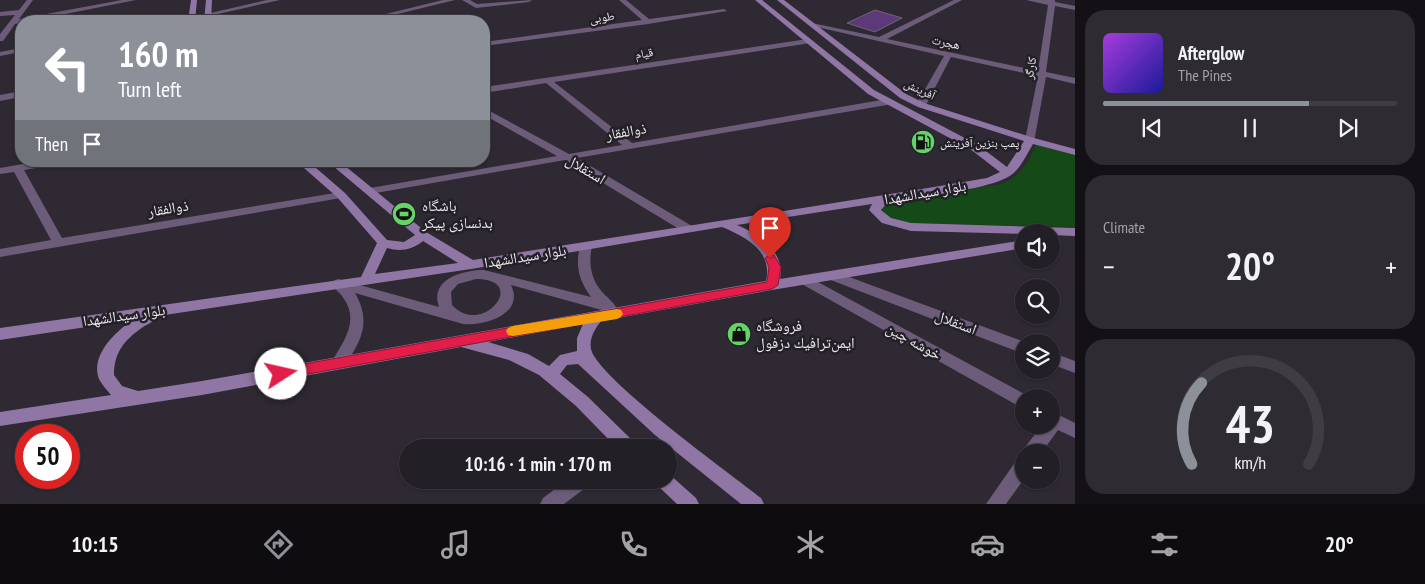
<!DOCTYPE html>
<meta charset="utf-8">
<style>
body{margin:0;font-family:"PT Sans Narrow","Noto Naskh Arabic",sans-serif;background:#2e2c32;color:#f1f3f6;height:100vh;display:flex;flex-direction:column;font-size:19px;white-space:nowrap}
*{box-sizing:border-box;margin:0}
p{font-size:16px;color:#a2a2a7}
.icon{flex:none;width:28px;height:28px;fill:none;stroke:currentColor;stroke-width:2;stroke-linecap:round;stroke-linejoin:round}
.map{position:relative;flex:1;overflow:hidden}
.sheet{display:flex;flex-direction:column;gap:10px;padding:10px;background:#131115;width:350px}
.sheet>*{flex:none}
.hud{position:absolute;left:15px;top:15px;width:475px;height:152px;border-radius:20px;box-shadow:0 1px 4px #0004,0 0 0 1px #3f3d43;background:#8c9099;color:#fff;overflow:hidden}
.fabs{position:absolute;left:1015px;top:224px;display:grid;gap:10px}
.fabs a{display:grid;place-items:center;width:45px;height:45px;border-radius:50%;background:#221f26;box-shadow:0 1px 4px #0004,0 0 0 1px #3f3d43;font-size:25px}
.speed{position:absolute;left:15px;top:424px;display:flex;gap:10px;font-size:25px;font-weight:700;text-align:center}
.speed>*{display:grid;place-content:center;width:65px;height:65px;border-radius:50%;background:#221f26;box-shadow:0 1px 4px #0004,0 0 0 1px #3f3d43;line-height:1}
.speed .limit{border:8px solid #d22;background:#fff;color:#111}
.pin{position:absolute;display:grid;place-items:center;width:42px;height:42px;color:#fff;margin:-51px -21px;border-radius:50% 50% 50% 0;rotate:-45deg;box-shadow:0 0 5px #0007}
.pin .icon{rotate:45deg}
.me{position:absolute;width:55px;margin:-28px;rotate:80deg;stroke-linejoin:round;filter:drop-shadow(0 0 4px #0008)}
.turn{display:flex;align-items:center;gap:18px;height:105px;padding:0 20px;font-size:22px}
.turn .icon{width:65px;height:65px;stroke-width:2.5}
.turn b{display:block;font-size:35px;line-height:42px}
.then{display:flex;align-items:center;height:48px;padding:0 20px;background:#0003;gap:10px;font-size:19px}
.big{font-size:38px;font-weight:700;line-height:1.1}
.sheet .widget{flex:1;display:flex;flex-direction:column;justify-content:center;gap:8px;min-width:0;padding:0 18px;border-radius:20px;background:#2e2c32}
.sheet .dial{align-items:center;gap:0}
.dial svg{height:130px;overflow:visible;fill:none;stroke:#3f3d43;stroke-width:7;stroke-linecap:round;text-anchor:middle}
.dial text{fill:#f1f3f6;stroke:none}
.song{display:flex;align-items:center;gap:15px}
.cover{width:60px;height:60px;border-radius:8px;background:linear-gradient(135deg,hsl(280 70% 55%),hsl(240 70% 35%))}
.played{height:5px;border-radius:2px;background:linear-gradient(90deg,#8c9099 70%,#3f3d43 70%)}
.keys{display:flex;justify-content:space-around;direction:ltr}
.heat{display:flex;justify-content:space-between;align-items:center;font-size:28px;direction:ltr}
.trip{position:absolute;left:399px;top:439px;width:278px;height:50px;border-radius:25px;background:#221f26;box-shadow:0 1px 4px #0004,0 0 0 1px #3f3d43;font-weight:700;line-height:50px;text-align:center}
.dock{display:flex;height:80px;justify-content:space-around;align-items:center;background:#0e0c0f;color:#a2a2a7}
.dock .icon{width:35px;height:35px}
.dock .active{color:#8c9099}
.dock b{font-size:22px;color:#f1f3f6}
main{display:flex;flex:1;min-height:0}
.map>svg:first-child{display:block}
.green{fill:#154918}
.building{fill:#5e397a;stroke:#6b6670}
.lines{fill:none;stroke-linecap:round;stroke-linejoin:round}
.street{fill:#6c5c79;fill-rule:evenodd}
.secondary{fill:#8f76a5;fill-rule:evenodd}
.route{fill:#e11d48;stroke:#92132f}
.slow{fill:#f59e0b}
.labels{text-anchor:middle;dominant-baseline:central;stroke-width:5;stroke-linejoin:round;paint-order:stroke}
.far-street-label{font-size:12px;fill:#ece9ee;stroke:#242028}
.far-poi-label{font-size:12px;fill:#ece9ee;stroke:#242028;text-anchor:start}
.street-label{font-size:15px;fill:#ece9ee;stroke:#242028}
.poi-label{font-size:15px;fill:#ece9ee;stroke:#242028;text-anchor:start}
</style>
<main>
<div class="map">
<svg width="1075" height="504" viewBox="0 0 1075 504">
<rect width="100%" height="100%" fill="#2e2932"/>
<!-- green -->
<path class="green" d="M1036,145L1075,155V227L906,223L887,217L882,211L884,205L892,202L1001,184C1022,175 1026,165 1036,145Z"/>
<!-- building -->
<path class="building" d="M875,10L902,18L875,32L847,23Z"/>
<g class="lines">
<!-- street -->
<path class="street" d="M27,0H33L19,19L122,0H136L30,21H21V23L15,24L3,41H0V34L15,15L0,16V12L19,10Z
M267,0H280L209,16L206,14Z
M443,0H455L369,21H357Z
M462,0H470L477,4L532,0L529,2L476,8Z
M619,0H626L649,19L724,9L727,11L648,24L484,46V42L642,20Z
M954,0H962L887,39L1038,71L1048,5L1026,0H1055V2L1075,6V10L1055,6L1046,72L1075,78V84L1046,77L1034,142L1030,143L1025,140L1038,76L951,57L926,105L921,108L916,105L944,56L808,25L812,23L879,37Z
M192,15L196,17L194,18L166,21Z
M808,39H811V43L554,82L632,143L887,99L892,102L887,105L577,158L692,226L694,229L692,232H684L565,160L370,194L364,191L370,188L557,156L484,115V108L569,154L622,145L546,83L484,93V87Z
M21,48V52L0,56V52Z
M21,91V97L0,101V95Z
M40,161H65L60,164L24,170L62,238L341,192L347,195L341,198L0,257V249L51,240L14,172L0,174V168Z
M586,242L592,246C588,265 591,281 605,295C609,299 613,302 616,307L614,311L609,312L511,285C525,314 485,326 463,324L355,293C372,323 361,341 344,367L339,369L334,367L331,363C342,343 360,322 344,299C341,293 335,290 331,284L333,281L338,279L439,307C429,279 463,270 484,270L591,297C579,281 575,266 580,246ZM476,279C530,279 482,338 452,305L451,292L458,284Z
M833,271L1025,342H1024V354L828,279L826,276L828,273Z
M805,275L1030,397L1024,398V409L800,283L798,280L800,277Z
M1051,352L1075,361V373L1051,364Z
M1051,411L1075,423V438L1058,430L1042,452L1024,453L1026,446L1042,425H1051Z
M1024,456V479L1006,504H986L1018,458Z
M567,480H591L588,486L564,504H540L543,498Z"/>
<!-- secondary -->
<path class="secondary" d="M191,0H197L195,21H188Z
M206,0H212L211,21H204Z
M755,0H762L874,90L978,145L1007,167L1024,141L918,107L900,98L777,0H784L906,94L924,103L1034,138L1075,149V155L1033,144C1027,154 1021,168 1011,175C991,190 915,197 888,202L881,210L891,218L911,223L1075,228V236L1051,235V232H1024V234L911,231L882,223L869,210L872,204L737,225C759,234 785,251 780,279L1024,240V248L772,290L601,321C595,329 589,338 591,349C597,378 732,475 761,498L764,504H741L655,435L578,364L567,365L560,374L588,397L635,443L637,448H617L576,406L539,375L509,360L461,347L202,395L0,426V412L111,395C107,390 102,385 99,379C90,355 116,331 133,320L0,340V328L361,277L377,243L337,197L296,161H308L345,193L387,240L404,242L415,235L327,161H339L426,232L473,260C644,232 816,207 987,178L1000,172L970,149L868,94ZM722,227C746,237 773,251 766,281L202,381L138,391L122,386L114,375C114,353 124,340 143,327C148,324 155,321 158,316L471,269ZM423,241L458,263L375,274L387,248C400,252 412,250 423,241ZM583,324L577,338V351L560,355L549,366L528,354L488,342Z
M668,473L696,498L699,504H677L658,486L655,480H668Z"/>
</g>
<!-- route -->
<path class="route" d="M770,254L774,255L781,267L778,285L772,289L281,379L276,378L274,374L276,369L281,368L767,282L769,267L765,258Z"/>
<!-- slow -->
<path class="slow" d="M617,309L621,310L623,314L621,317L617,319L513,336L508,335L506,331L508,328L513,326Z"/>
<!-- icons -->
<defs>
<g id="fuel-disc" transform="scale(1.25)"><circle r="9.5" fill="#64d468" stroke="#242028"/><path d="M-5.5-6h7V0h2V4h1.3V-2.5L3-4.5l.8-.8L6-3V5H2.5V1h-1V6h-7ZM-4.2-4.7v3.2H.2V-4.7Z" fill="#111"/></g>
<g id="stadium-disc" transform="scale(1.25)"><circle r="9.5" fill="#64d468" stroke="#242028"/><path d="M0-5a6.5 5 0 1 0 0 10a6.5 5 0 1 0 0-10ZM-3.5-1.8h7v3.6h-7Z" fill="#111"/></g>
<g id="shop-disc" transform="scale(1.25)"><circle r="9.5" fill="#64d468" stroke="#242028"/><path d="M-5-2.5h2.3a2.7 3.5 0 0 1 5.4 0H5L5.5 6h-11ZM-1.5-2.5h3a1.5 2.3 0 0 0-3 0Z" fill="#111"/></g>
</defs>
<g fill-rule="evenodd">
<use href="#fuel-disc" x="923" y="142"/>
<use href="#stadium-disc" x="404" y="214"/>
<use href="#shop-disc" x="739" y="334"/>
</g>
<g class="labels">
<!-- far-street labels -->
<g class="far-street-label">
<text transform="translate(602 17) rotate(-8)">طوبی</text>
<text transform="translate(946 42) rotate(12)">هجرت</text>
<text transform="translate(644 53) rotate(-9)">قیام</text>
<text transform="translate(1030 68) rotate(-81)">کارگر</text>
<text transform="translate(920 89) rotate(25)">آفرینش</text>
</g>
<!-- far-poi labels -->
<g class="far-poi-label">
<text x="940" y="142">پمپ بنزین آفرینش</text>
</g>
<!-- street labels -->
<g class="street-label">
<text transform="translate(626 131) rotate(-10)">ذوالفقار</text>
<text transform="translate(586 169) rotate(31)">استقلال</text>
<text transform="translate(925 192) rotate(-10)">بلوار سیدالشهدا</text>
<text transform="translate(168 208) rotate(-9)">ذوالفقار</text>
<text transform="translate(525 256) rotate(-9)">بلوار سیدالشهدا</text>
<text transform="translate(124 315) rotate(-8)">بلوار سیدالشهدا</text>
<text transform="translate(956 322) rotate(21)">استقلال</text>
<text transform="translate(914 341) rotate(29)">خوشه چین</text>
</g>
<!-- poi labels -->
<g class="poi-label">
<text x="422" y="205">باشگاه<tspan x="422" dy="17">بدنسازی پیکر</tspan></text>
<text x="756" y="325">فروشگاه<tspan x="756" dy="17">ايمن‌ترافيك دزفول</tspan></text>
</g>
</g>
</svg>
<div class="fabs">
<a><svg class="icon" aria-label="sound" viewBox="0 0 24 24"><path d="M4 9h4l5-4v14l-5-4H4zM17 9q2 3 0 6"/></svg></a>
<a><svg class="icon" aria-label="search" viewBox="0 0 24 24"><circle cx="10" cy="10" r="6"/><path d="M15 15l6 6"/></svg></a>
<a><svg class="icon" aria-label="layers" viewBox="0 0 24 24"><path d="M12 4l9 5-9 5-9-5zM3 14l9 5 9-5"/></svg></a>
<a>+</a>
<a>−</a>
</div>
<div class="speed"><div class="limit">50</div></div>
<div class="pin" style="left:770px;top:258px;background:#d93025"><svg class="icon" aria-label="arrive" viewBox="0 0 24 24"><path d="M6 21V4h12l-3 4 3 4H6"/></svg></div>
<svg class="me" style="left:281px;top:374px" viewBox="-20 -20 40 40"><circle r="19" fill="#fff"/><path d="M0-13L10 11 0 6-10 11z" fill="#e11d48"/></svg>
<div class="trip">10:16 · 1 min · 170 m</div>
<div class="hud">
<div class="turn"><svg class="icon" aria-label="left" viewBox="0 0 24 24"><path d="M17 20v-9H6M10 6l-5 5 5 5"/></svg><div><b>160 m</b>Turn left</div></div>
<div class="then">Then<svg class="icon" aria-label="arrive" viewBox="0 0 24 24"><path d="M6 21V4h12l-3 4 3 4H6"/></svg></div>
</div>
</div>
<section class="sheet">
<div class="widget">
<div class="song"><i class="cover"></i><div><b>Afterglow</b><p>The Pines</p></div></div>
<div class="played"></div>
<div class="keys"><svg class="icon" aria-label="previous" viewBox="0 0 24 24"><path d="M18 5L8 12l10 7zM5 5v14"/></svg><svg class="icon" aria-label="pause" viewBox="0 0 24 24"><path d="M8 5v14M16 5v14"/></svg><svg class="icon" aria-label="next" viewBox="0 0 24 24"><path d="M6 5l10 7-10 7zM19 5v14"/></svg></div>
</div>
<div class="widget"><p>Climate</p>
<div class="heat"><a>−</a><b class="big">20°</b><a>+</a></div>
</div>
<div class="widget dial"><svg viewBox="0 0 100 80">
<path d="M14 69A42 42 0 1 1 86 69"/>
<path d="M14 69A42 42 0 0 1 20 19" stroke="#8c9099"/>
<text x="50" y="56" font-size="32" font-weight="700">43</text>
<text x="50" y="72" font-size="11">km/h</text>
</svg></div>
</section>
</main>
<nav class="dock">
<b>10:15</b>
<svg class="icon active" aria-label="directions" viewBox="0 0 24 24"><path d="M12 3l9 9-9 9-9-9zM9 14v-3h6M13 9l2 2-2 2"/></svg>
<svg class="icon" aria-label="music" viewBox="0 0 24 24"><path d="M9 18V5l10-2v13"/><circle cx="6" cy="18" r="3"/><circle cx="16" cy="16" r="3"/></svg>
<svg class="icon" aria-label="phone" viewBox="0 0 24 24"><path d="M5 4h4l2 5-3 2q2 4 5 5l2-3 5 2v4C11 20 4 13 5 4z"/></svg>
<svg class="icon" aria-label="climate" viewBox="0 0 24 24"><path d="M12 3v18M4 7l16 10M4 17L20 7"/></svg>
<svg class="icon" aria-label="car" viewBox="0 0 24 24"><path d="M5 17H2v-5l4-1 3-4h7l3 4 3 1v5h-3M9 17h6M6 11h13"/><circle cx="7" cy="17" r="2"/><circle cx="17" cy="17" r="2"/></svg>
<svg class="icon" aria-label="filters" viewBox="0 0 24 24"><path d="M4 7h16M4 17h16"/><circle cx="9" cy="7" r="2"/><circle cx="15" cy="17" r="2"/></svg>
<b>20°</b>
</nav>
